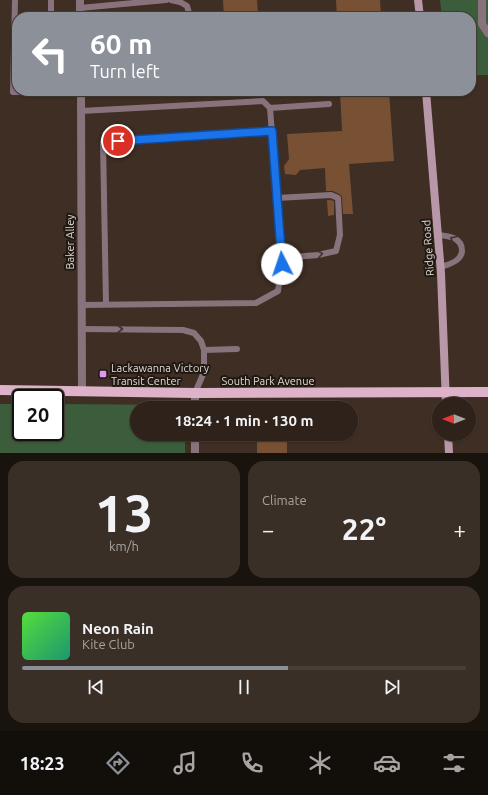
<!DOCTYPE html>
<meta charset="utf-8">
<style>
body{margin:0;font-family:Ubuntu,sans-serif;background:#3a2f27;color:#f1f3f6;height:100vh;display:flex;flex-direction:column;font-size:15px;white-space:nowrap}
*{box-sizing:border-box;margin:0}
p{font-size:13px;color:#a7a4a2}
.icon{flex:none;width:22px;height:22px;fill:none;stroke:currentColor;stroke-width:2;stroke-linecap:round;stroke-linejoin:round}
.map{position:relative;height:453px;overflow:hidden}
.details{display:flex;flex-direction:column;gap:8px;padding:8px;background:#19130e;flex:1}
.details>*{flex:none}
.banner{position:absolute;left:12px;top:12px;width:464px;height:84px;border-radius:16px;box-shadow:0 1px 3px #0004,0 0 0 1px #493f39;background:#8c9099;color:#fff;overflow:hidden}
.needle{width:26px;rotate:270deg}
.controls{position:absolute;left:432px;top:397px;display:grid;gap:8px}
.controls a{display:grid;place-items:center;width:44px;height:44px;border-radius:50%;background:#2e221a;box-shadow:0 1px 3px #0004,0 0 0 1px #493f39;font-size:20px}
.speed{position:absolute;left:12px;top:389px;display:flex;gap:8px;font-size:20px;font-weight:700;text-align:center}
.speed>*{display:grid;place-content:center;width:52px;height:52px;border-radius:50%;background:#2e221a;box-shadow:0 1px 3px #0004,0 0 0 1px #493f39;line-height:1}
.speed .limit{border:2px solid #111;border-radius:6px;background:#fff;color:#111}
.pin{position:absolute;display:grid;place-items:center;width:34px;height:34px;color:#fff;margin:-17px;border:2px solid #fff;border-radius:50%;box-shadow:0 1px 4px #0007}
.me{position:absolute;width:44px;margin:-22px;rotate:356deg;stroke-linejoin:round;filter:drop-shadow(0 0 3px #0008)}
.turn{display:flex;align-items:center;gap:14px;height:84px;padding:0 12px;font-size:18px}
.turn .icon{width:52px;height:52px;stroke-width:2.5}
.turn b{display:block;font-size:28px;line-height:34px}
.big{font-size:30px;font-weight:700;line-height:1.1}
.details .tile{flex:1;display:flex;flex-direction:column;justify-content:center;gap:6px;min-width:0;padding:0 14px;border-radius:16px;background:#3a2f27}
.details .dial{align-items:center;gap:0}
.dial b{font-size:52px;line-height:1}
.song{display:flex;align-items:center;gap:12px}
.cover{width:48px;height:48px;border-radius:6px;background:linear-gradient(135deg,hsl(110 70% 55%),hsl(160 70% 35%))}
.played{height:4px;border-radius:2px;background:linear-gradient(90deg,#8c9099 60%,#493f39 60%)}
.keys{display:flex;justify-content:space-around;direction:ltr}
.heat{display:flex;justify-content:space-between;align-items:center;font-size:22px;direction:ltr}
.details .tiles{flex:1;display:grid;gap:8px;grid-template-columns:1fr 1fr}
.tile:last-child{grid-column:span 2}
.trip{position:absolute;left:130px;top:401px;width:228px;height:40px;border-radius:20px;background:#2e221a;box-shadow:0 1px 3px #0004,0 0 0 1px #493f39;font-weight:700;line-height:40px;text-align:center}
.dock{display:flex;height:64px;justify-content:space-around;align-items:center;background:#120e0a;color:#a7a4a2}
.dock .icon{width:28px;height:28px}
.dock .on{color:#8c9099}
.dock b{font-size:18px;color:#f1f3f6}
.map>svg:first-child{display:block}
.green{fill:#3c5d3b}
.building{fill:#785135}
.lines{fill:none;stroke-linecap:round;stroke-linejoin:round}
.service{stroke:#88737d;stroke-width:6}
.minor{stroke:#88737d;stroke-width:8}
.secondary{stroke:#b897a8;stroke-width:8}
.primary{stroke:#deb3c9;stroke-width:10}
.oneway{stroke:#3e3333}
.route-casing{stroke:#114b97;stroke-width:10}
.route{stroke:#1a73e8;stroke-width:7}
.poi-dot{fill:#de98f2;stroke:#1f1813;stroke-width:1.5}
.labels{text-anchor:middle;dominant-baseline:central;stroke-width:4;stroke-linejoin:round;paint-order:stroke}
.street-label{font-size:11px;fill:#e0d6cf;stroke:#1f1813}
.poi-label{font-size:11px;fill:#e0d6cf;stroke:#1f1813;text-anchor:start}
</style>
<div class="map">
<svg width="488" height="453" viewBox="0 0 488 453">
<rect width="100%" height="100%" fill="#3e2e23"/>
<!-- green -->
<path class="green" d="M440,0H488V75H471V17H442Z
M0,404H21V432H55V404L186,405V408H137V434H185V453H0Z"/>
<!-- building -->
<path class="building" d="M223,0H257L258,14L224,16Z
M336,0H380L381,17H337Z
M340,91H389L394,161L349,164L353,214H343L342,198L341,195L333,191H326L325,168L300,170L296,175L285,174L284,166L289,159L287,134L342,131Z
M327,200H330L334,201V215L328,216Z
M257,434H287V453H257Z"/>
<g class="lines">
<!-- service -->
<path class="service" d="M15,0L13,92L81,93
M171,0L180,2L187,6L190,16L189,17
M80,8L166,0
M51,17V0
M270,108L329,104
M81,111L263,101L270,108L282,265L278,291L256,303L81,305
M277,198L331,195L338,198L340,235L336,251L318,255L281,258
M438,235C448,236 462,237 462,251C462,254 460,257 458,259C453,264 446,265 440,267
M106,304L103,142L272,131
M81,329L183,330L194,333L201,341L204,350V372L195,393
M204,350L237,349"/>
<!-- minor -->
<path class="minor" d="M80,0V17
M482,0V24L488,33
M81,91L82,392
M195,393V408
M195,434V453"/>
<!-- secondary -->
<path class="secondary" d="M418,0L420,17
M426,91L441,273L446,404
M448,434L449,453"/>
<!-- primary -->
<path class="primary" d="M0,390L195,393L488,392"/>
</g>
<!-- one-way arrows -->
<defs><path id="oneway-chevron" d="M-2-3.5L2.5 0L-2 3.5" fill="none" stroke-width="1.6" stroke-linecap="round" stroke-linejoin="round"/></defs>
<g class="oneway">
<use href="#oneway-chevron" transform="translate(453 239) rotate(-153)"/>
<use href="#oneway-chevron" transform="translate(320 254) rotate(-10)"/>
<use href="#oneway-chevron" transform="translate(120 329)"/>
</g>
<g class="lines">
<!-- route casing -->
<g class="route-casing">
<path id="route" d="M118,141L272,131L282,264"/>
</g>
<!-- route -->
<use href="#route" class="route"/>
</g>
<!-- markers -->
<rect class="poi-dot" x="99" y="370" width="8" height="8" rx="2"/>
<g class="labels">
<!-- street labels -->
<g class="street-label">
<text transform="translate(70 242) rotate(-90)">Baker Alley</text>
<text transform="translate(428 248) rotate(-94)">Ridge Road</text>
<text x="268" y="381">South Park Avenue</text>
</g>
<!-- poi labels -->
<g class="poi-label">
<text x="111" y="368">Lackawanna Victory<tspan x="111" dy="13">Transit Center</tspan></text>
</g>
</g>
</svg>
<div class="controls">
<a><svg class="needle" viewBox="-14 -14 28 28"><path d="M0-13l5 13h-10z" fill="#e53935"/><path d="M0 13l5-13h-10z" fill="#a7a4a2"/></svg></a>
</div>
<div class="speed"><div class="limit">20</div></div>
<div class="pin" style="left:118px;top:141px;background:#d93025"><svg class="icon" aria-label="arrive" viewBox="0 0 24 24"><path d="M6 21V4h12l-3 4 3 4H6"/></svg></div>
<svg class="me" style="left:282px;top:264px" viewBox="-20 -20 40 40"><circle r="19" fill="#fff"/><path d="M0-13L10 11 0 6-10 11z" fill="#1a73e8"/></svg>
<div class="trip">18:24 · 1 min · 130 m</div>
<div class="banner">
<div class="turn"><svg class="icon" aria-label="left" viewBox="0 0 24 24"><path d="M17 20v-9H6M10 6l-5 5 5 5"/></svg><div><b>60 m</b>Turn left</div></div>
</div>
</div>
<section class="details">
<div class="tiles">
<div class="tile dial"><b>13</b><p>km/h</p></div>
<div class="tile"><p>Climate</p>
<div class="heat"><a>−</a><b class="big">22°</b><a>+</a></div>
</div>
<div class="tile">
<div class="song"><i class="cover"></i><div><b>Neon Rain</b><p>Kite Club</p></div></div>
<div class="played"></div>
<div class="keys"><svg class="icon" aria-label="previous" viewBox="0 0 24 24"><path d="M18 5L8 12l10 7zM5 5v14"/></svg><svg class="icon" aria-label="pause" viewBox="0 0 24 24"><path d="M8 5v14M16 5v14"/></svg><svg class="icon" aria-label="next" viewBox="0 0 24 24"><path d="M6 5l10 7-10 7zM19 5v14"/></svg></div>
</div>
</div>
</section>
<nav class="dock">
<b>18:23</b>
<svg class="icon on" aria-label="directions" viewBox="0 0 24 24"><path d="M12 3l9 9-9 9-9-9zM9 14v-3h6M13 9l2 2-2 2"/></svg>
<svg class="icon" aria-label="music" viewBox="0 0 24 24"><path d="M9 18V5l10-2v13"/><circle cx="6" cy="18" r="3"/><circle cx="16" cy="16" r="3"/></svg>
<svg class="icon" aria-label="phone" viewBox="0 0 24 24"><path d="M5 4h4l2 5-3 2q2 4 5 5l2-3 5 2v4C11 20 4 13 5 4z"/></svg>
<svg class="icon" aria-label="climate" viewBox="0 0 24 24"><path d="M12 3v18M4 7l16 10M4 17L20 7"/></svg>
<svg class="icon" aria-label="car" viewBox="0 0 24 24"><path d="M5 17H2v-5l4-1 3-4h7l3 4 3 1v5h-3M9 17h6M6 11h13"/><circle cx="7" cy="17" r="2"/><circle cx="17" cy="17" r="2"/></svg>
<svg class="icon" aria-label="filters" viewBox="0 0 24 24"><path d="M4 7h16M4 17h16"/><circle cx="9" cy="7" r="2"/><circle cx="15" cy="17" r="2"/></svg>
</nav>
